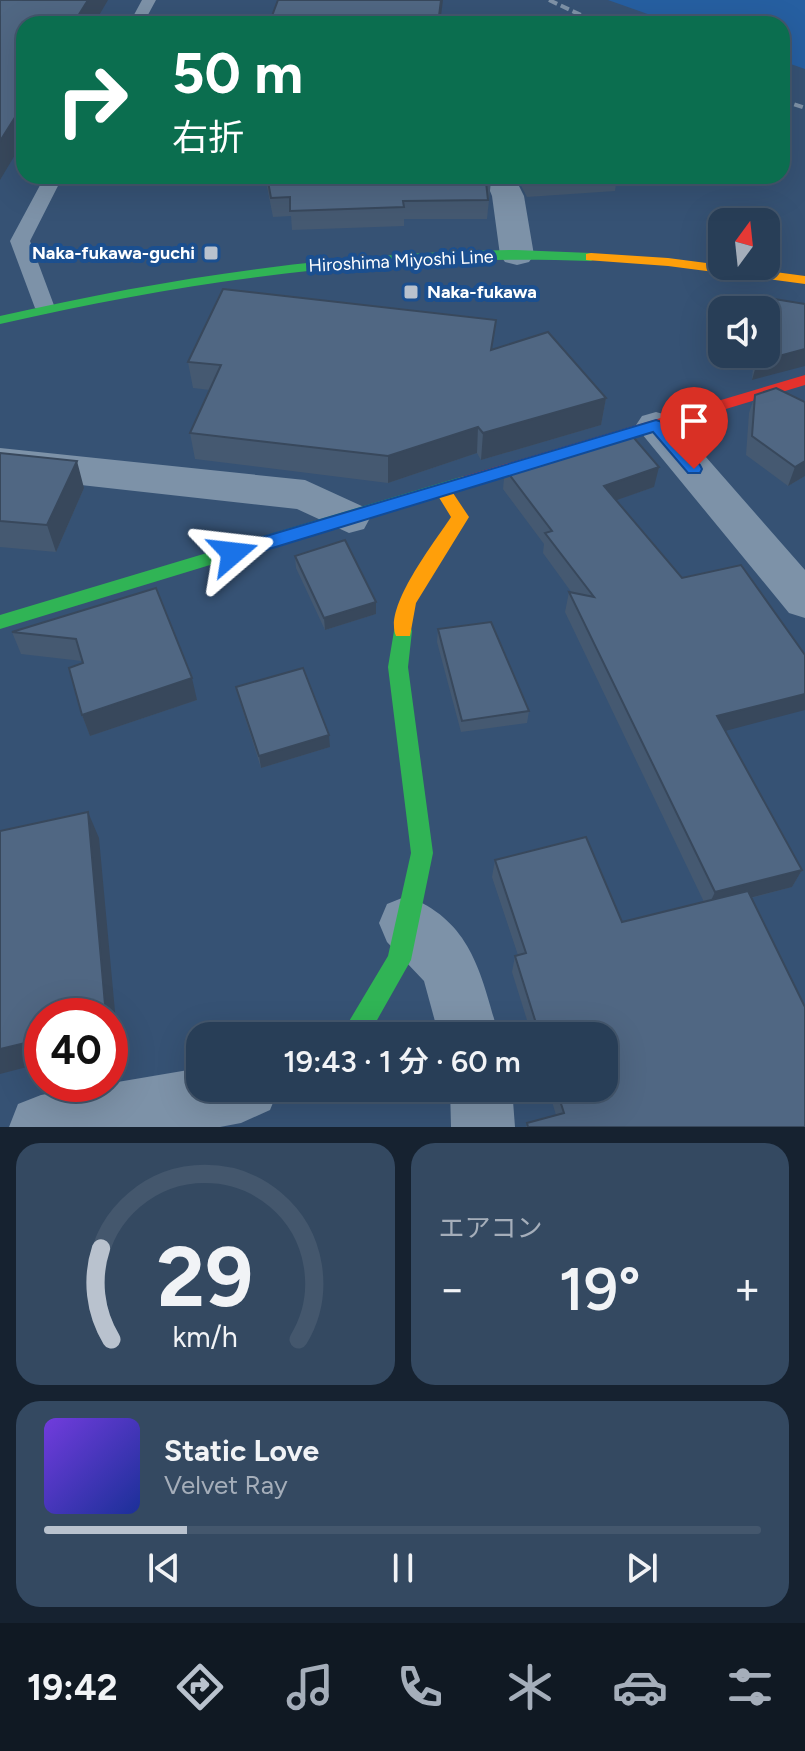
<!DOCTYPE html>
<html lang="ja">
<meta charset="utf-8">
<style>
body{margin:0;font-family:Figtree,"Noto Sans JP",sans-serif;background:#344961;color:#f1f3f6;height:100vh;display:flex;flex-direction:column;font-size:30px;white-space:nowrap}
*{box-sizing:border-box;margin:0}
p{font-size:26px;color:#a5aeba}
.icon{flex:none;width:44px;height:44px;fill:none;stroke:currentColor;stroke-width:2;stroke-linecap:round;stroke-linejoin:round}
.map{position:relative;height:1127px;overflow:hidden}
.panel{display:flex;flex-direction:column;gap:16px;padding:16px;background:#162230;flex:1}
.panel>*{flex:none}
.banner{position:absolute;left:16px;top:16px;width:774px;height:168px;border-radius:24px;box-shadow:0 8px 32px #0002,0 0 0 2px #44576d;background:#0b6e4f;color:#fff;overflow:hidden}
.needle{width:52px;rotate:15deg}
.fabs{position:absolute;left:708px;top:208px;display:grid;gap:16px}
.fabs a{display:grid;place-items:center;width:72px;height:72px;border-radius:16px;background:#283e57;box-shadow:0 8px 32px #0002,0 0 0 2px #44576d;font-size:40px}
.speed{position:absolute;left:24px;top:998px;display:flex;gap:16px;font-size:40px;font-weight:700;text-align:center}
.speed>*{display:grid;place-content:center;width:104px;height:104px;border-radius:50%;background:#283e57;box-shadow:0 8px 32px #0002,0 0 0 2px #44576d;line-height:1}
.speed .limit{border:12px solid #d22;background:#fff;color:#111}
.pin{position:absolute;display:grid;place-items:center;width:68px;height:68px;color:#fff;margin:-82px -34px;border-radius:50% 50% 50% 0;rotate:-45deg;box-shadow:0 0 8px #0007}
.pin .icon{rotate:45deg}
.me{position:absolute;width:88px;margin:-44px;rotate:73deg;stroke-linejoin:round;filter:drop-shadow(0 0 6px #0008)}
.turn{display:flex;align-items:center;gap:28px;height:168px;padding:0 24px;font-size:36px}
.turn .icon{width:104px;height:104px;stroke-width:2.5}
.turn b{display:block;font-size:56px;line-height:68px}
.big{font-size:60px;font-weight:600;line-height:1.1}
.panel .tile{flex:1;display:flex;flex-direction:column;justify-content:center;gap:12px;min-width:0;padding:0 28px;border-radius:24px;background:#344961}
.panel .dial{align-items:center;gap:0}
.dial svg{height:208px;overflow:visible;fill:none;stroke:#44576d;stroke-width:7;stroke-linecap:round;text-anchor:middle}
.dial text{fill:#f1f3f6;stroke:none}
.song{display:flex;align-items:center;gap:24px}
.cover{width:96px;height:96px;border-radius:12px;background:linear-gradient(135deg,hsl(260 70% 55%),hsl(230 70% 35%))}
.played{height:8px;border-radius:4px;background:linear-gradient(90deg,#b9c2ce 20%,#44576d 20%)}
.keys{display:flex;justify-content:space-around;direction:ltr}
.heat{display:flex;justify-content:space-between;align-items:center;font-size:44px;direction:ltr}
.panel .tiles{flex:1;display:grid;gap:16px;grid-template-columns:1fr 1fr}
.tile:last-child{grid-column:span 2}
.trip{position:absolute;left:186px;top:1022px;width:432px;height:80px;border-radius:24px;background:#283e57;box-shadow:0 8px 32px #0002,0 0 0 2px #44576d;font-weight:600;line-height:80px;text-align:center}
.tabs{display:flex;height:128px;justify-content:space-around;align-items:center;background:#101923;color:#a5aeba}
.tabs .icon{width:56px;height:56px}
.tabs .selected{color:#b9c2ce}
.tabs b{font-size:36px;color:#f1f3f6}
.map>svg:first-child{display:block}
.green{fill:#265fa1}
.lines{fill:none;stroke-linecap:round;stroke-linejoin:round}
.lane{fill:#7d92a8;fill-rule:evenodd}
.street{fill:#7d92a8;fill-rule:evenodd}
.fast{fill:#30b455;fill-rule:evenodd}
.slow{fill:#ff9f0a;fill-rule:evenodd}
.jam{fill:#e5322d;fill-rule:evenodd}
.rail{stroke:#7e92a7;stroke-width:4;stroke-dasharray:9 4;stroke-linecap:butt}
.wall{fill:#455971}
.shaded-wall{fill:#38485c}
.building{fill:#506783;stroke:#38485c;stroke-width:2}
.route{fill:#1a73e8;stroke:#114b97;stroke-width:2}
.poi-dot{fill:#b9c2ce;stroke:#1b4f8f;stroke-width:3}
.labels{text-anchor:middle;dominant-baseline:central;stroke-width:8;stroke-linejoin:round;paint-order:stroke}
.far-poi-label{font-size:18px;font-weight:bold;fill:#fff;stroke:#1b4f8f;text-anchor:end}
.far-street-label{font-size:18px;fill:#fff;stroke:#1b4f8f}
</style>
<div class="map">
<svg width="805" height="1127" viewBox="0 0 805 1127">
<rect width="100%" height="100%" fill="#365274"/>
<!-- green -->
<path class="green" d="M608,0H805V69L782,61V24H676Z"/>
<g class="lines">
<!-- lane -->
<path class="lane" d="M142,0H156L143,24H129Z
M45,176H63L30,241L55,308L45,314L35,308L10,241Z"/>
<!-- street -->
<path class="street" d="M484,176H514L524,196L534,255L529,262L517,265L505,262L500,255L492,196Z
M656,412L670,416L805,570V618L789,613L642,434L636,425L642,416Z
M0,448L305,480L364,507L370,518L364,529L349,533L297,509L0,476Z
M407,896C473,922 481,975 499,1036H439L424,981L387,942L379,923L387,904Z
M200,1068V1088H279L270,1110L241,1123L220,1127H9L18,1104L41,1095Z
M450,1088H512L515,1127H451Z"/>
<!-- fast -->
<path class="fast" d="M516,250L591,253L598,257L591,261C383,254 202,278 0,324V316C171,277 341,252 516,250Z
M464,476L472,482L470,486L0,629V615Z
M403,624L410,626L412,631L408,667L433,853L411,960L368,1036H337L340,1027L348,1023L388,956L411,853L388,667L394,631L396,626Z"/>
<!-- slow -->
<path class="slow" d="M591,253L668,258L805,276V284L668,266L586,260V254Z
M443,485L449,487L469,517L416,603L410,636H396C383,607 435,542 451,517L435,491Z"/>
<!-- jam -->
<path class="jam" d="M805,375V385L464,488L456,482L458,478Z"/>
<!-- rail -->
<path class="rail" d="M549,0L600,24
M782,100L805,108"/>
</g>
<!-- wall -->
<path class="wall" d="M265,176H489L491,181L487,219H404V226L292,230L291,216L273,217Z
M516,176H647L617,177L615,191L527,197Z
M762,297L805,304L752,380L754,354H766V310H758Z
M493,350L606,398L601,425L481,460L477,453L388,483L195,459L190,433L210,390L193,388L188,362Z
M755,395L805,476L788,486L746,455L749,413Z
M0,453L84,488L56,552L0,547Z
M505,469L654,487L616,500L725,731L802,870L792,887L751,898L805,1127H526L527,1123L556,1115L548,1088H604V1036H532L512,972L515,956L518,955L492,877L495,860L622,922L704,902L565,612L569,592L572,593L543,553L544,544L503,489Z
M295,556L376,602V614L325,630L296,568Z
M156,588L197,700L90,736L82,715V661L21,654L12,632Z
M438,629L529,711L527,723L461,732L437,642Z
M236,687L330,747L261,768L239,699Z"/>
<!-- shaded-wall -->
<path class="shaded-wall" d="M88,0H108L94,24H73Z
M441,0H443L440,24H438Z
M24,103V140L0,180V141Z
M805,349V366L752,380L757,362Z
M606,398L601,425L481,460L483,433Z
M478,427L477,453L388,483V456Z
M77,461L84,488L56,552L47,525Z
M805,461V476L788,486L795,467Z
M659,467L654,487L600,506L604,486Z
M376,602V614L325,630L324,618Z
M192,678L197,700L90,736L82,715Z
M805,694V710L710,735L717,716Z
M329,735L330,747L261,768L259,756Z
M88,812L99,838L118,1044L110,1046V1016H106Z
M802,870L792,887L707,909L715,892Z
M42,1039V1063L0,1074V1049Z"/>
<!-- building -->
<path class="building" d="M0,0H88L73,24H24V103L0,141Z
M278,0H441L438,24H269Z
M267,176H489L491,181L486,182L488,200L403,201L404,207L290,211V197L271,198Z
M527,176H564L529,178Z
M223,289L496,320L491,350L548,332L606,398L483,433L478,427L388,456L190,433L221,365L188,362Z
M762,297L805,304V349L757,362L758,354H766V310H761Z
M776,388L805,402V461L795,467L752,436L755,395Z
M628,431L659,467L604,486L682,578L741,565L805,655V694L717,716L802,870L715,892L569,592L594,597L545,533L552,531L505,469Z
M0,453L77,461L47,525L0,521Z
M345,540L376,602L324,618L295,556Z
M156,588L192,678L82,715L69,668L83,663L76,639L12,632Z
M491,622L529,711L462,721L438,629Z
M303,668L329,735L259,756L236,687Z
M88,812L106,1016H42V1039L0,1049V831Z
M586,837L622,922L748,891L805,1007V1127H528L527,1123L564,1113L556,1088H604V1036H540L515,956L526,953L495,860Z"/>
<!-- route -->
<path class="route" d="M656,420L662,422L700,465L702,469L700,473H688L653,432L233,560L224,553L226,548Z"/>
<!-- markers -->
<g class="poi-dot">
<rect x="203" y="245" width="16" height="16" rx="4"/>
<rect x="403" y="284" width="16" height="16" rx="4"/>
</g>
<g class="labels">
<!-- far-poi labels -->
<g class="far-poi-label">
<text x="195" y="253">Naka-fukawa-guchi</text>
<text x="427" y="292" text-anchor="start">Naka-fukawa</text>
</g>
<!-- far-street labels -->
<g class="far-street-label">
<text transform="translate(401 261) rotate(-3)">Hiroshima Miyoshi Line</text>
</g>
</g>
</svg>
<div class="fabs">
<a><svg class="needle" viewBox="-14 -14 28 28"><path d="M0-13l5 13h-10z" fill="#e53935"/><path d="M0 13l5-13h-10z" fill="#a5aeba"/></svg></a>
<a><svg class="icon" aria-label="sound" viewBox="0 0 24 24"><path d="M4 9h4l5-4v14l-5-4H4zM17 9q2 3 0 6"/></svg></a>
</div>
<div class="speed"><div class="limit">40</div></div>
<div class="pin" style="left:694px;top:469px;background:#d93025"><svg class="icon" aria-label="arrive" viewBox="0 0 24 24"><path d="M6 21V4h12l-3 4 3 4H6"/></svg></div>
<svg class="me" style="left:233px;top:553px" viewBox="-20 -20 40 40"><path d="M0-17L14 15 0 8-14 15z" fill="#1a73e8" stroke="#fff" stroke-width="4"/></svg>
<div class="trip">19:43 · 1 分 · 60 m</div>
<div class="banner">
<div class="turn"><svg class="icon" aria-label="right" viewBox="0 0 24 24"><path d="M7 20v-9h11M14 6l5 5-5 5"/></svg><div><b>50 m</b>右折</div></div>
</div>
</div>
<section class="panel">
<div class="tiles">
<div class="tile dial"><svg viewBox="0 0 100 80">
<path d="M14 69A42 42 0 1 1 86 69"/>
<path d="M14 69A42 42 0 0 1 10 34" stroke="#b9c2ce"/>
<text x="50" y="56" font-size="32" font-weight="700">29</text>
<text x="50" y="72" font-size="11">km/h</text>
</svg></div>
<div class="tile"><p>エアコン</p>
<div class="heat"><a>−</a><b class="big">19°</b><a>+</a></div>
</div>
<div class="tile">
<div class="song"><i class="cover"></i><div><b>Static Love</b><p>Velvet Ray</p></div></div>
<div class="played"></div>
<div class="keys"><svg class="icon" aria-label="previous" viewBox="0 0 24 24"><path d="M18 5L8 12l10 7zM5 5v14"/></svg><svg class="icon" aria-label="pause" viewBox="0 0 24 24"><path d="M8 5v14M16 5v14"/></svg><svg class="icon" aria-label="next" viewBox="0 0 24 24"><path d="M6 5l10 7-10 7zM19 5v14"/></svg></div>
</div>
</div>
</section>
<nav class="tabs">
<b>19:42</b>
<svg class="icon selected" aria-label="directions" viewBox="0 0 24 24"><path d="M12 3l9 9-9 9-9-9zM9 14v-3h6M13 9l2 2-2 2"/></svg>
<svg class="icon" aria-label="music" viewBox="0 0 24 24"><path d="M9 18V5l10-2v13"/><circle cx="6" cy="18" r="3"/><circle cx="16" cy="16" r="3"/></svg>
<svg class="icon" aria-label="phone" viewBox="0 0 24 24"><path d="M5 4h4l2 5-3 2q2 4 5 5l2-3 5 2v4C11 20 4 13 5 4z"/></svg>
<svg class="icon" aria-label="climate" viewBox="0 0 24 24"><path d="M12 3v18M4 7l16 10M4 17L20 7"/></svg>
<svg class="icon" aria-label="car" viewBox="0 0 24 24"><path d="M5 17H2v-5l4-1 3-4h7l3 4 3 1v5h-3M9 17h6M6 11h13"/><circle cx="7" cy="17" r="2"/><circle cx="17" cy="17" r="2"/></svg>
<svg class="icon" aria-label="filters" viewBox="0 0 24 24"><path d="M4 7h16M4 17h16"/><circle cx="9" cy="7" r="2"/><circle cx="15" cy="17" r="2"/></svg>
</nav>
